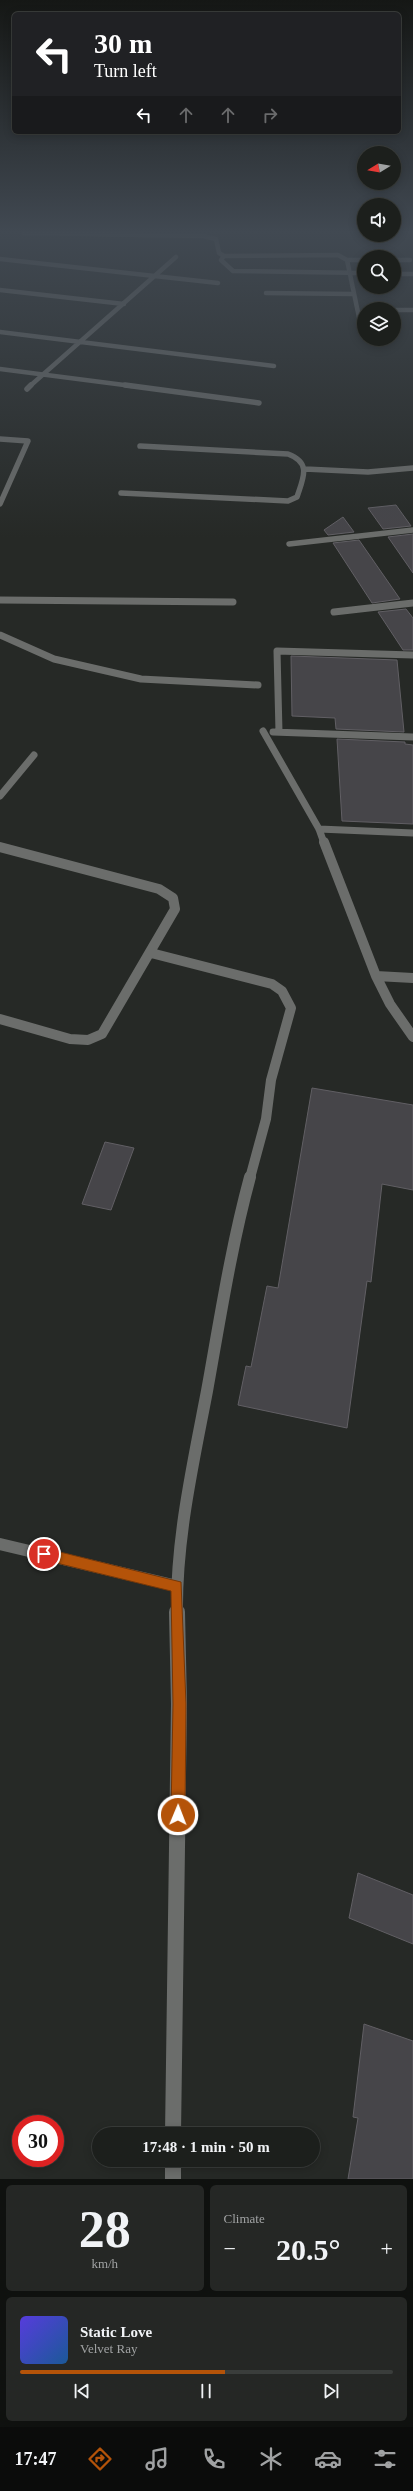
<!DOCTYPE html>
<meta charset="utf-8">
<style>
body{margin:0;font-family:"Times New Roman",serif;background:#252725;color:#f1f3f6;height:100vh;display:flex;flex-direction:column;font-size:15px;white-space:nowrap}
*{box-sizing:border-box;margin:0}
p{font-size:13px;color:#a0a2a3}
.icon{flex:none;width:22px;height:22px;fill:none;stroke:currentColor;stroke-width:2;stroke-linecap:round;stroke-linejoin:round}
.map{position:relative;height:2179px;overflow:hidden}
.drawer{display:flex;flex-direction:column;gap:6px;padding:6px;background:#0f110f;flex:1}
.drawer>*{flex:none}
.guide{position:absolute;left:12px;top:12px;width:389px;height:122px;border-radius:6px;box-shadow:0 2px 10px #0003,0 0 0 1px #3a3d3b;background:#202124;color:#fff;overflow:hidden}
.needle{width:26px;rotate:259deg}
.buttons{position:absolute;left:357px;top:146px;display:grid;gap:8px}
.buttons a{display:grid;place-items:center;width:44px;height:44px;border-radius:50%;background:#1c1f1c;box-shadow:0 2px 10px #0003,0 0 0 1px #3a3d3b;font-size:20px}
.speed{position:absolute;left:12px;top:2115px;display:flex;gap:8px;font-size:20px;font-weight:700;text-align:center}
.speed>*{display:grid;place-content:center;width:52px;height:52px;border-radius:50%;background:#1c1f1c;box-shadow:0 2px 10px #0003,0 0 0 1px #3a3d3b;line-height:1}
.speed .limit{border:6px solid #d22;background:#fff;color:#111}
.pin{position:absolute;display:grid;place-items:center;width:34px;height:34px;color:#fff;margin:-17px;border:2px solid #fff;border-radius:50%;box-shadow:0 1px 4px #0007}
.me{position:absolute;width:44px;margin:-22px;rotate:1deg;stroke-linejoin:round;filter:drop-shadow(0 0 3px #0008)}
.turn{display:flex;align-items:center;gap:14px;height:84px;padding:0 16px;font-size:18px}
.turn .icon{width:52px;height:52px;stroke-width:2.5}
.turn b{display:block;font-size:28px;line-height:34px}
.lanes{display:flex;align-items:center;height:38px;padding:0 16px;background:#0003;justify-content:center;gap:20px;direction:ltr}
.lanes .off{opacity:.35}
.big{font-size:30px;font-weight:600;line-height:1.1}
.drawer .widget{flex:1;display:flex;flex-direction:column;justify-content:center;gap:6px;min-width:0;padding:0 14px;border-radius:6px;background:#252725}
.drawer .dial{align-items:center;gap:0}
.dial b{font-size:52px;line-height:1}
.song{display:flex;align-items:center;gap:12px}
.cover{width:48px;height:48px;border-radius:6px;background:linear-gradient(135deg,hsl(250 70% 55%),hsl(210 70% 35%))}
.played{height:4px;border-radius:2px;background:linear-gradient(90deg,#b45309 55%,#3a3d3b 55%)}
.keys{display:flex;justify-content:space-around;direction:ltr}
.heat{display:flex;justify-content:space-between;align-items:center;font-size:22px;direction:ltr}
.drawer .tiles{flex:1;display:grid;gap:6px;grid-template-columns:1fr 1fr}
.widget:last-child{grid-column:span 2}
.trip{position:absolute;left:92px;top:2127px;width:228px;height:40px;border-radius:20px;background:#1c1f1c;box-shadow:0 2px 10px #0003,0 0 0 1px #3a3d3b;font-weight:600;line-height:40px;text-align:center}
.tabs{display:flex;height:64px;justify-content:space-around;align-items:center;background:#0b0c0b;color:#a0a2a3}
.tabs .icon{width:28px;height:28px}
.tabs .on{color:#b45309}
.tabs b{font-size:18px;color:#f1f3f6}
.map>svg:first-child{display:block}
.building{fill:#464549;stroke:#615f64}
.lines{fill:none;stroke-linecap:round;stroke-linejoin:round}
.street-far5{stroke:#6b6d6b;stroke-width:4.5}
.street-far4{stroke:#6b6d6b;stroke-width:5.5}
.street-far3{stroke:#6b6d6b;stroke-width:7}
.street-far2{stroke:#6b6d6b;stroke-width:10}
.street-far1{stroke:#6b6d6b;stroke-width:12}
.street{stroke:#6b6d6b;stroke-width:16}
.route{fill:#b45309;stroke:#753606}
</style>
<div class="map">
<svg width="413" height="2179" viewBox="0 0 413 2179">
<rect width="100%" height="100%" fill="#262926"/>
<!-- building -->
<path class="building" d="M396,505L411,526L383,529L368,508Z
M343,517L354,532L328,535L324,530Z
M413,534V573L388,537Z
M359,540L400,599L372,603L333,543Z
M406,609L413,618V650H403L378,612Z
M291,656L397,660L404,732L336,729L335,718L292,716Z
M337,739L405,742V744L413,745V824L342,821Z
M312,1088L413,1105V1190L382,1184L371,1282L367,1281L347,1428L238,1405L246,1366L251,1367L267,1286L278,1288Z
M105,1142L134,1148L111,1210L82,1204Z
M358,1873L413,1895V1944L349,1918Z
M364,2024L413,2041V2179H348L358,2118L353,2117Z"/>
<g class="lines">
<!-- street-far5 -->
<path class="street-far5" d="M24,233L203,236L216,239L219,253L224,256L338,255L347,260L360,322
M224,256L221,260L233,271L364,273
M0,259L218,283
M347,260H364
M394,260H410
M394,274H413
M0,290L124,304
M266,293L353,294
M394,310H413
M0,332L274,366
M0,369L132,386
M30,386L176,257"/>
<!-- street-far4 -->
<path class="street-far4" d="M125,385L259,403
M27,389L31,385
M0,439L28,441L0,504
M305,469L368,472L413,468
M121,493L288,501L297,497C303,478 312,463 288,454L140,446
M289,544L413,530"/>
<!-- street-far3 -->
<path class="street-far3" d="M0,600L233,602
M334,612L413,603
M0,635L54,659L141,679L258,685
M263,731L319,829L324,843
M273,732L413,737
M279,732L277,651L413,655
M0,796L34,755
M319,829L413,833"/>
<!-- street-far2 -->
<path class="street-far2" d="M324,842L376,976L390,1004L413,1037
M0,847L159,889L173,898L175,909L102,1034L88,1040L70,1039L0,1019
M151,953L272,984L282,991L291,1008L271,1080L266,1119L250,1178
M376,976L413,978"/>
<!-- street-far1 -->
<path class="street-far1" d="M0,1544L177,1586
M177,1613C176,1539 193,1464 207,1391C220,1319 231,1247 250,1177"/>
<!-- street -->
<path class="street" d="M173,2134L179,1704L177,1612
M173,2160V2179"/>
</g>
<!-- sky -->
<linearGradient id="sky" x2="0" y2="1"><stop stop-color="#151715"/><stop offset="0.43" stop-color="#414952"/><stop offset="1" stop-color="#414952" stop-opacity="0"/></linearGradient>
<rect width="413" height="538" fill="url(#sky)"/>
<!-- route -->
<path class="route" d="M44,1548L181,1582L186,1704L185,1815L183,1820L178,1822L173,1820L171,1815L173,1704L171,1591L44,1560L40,1559L38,1554L40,1550Z"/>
</svg>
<div class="buttons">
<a><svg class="needle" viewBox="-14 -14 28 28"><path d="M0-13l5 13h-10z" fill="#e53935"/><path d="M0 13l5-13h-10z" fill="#a0a2a3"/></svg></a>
<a><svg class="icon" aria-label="sound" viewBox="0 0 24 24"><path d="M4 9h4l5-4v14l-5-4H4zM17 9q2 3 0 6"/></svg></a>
<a><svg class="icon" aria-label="search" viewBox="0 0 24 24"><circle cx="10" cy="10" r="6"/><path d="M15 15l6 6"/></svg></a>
<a><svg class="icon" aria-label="layers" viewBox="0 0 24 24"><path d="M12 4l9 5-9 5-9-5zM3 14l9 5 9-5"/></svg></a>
</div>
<div class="speed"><div class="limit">30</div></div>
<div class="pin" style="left:44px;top:1554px;background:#d93025"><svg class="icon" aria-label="arrive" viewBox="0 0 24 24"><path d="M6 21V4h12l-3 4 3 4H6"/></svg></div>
<svg class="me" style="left:178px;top:1815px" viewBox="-20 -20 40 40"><circle r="17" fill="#b45309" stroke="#fff" stroke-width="3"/><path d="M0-11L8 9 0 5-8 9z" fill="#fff"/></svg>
<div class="trip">17:48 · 1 min · 50 m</div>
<div class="guide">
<div class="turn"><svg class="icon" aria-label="left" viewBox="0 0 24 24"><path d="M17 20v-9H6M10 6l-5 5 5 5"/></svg><div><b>30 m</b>Turn left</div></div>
<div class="lanes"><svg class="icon" aria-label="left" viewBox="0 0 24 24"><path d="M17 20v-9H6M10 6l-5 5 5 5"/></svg><svg class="icon off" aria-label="ahead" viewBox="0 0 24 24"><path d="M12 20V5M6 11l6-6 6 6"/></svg><svg class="icon off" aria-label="ahead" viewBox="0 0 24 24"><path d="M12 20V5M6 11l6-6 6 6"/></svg><svg class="icon off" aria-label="right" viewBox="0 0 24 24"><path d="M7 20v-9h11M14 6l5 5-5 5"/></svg></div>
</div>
</div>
<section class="drawer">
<div class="tiles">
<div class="widget dial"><b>28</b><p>km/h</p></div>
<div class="widget"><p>Climate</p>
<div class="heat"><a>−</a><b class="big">20.5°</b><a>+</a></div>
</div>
<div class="widget">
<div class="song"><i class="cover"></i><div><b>Static Love</b><p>Velvet Ray</p></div></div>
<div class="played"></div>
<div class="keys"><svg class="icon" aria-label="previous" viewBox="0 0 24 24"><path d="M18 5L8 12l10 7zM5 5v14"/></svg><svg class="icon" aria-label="pause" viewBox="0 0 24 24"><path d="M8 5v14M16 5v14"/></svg><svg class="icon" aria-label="next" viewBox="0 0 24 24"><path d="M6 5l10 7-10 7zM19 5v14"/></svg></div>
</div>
</div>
</section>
<nav class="tabs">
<b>17:47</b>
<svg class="icon on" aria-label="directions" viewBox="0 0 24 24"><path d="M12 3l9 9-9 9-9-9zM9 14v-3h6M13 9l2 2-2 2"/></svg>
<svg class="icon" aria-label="music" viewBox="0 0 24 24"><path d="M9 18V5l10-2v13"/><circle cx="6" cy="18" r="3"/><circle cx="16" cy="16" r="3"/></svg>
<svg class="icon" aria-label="phone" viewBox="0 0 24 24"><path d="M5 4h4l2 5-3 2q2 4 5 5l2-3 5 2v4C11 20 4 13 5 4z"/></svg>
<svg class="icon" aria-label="climate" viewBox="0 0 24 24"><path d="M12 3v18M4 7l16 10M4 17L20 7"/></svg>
<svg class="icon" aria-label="car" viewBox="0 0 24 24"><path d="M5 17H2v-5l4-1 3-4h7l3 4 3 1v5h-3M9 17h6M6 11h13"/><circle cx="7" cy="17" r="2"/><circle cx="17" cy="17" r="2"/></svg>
<svg class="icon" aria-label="filters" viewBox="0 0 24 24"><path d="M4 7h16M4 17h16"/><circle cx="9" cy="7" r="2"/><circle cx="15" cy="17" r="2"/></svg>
</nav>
